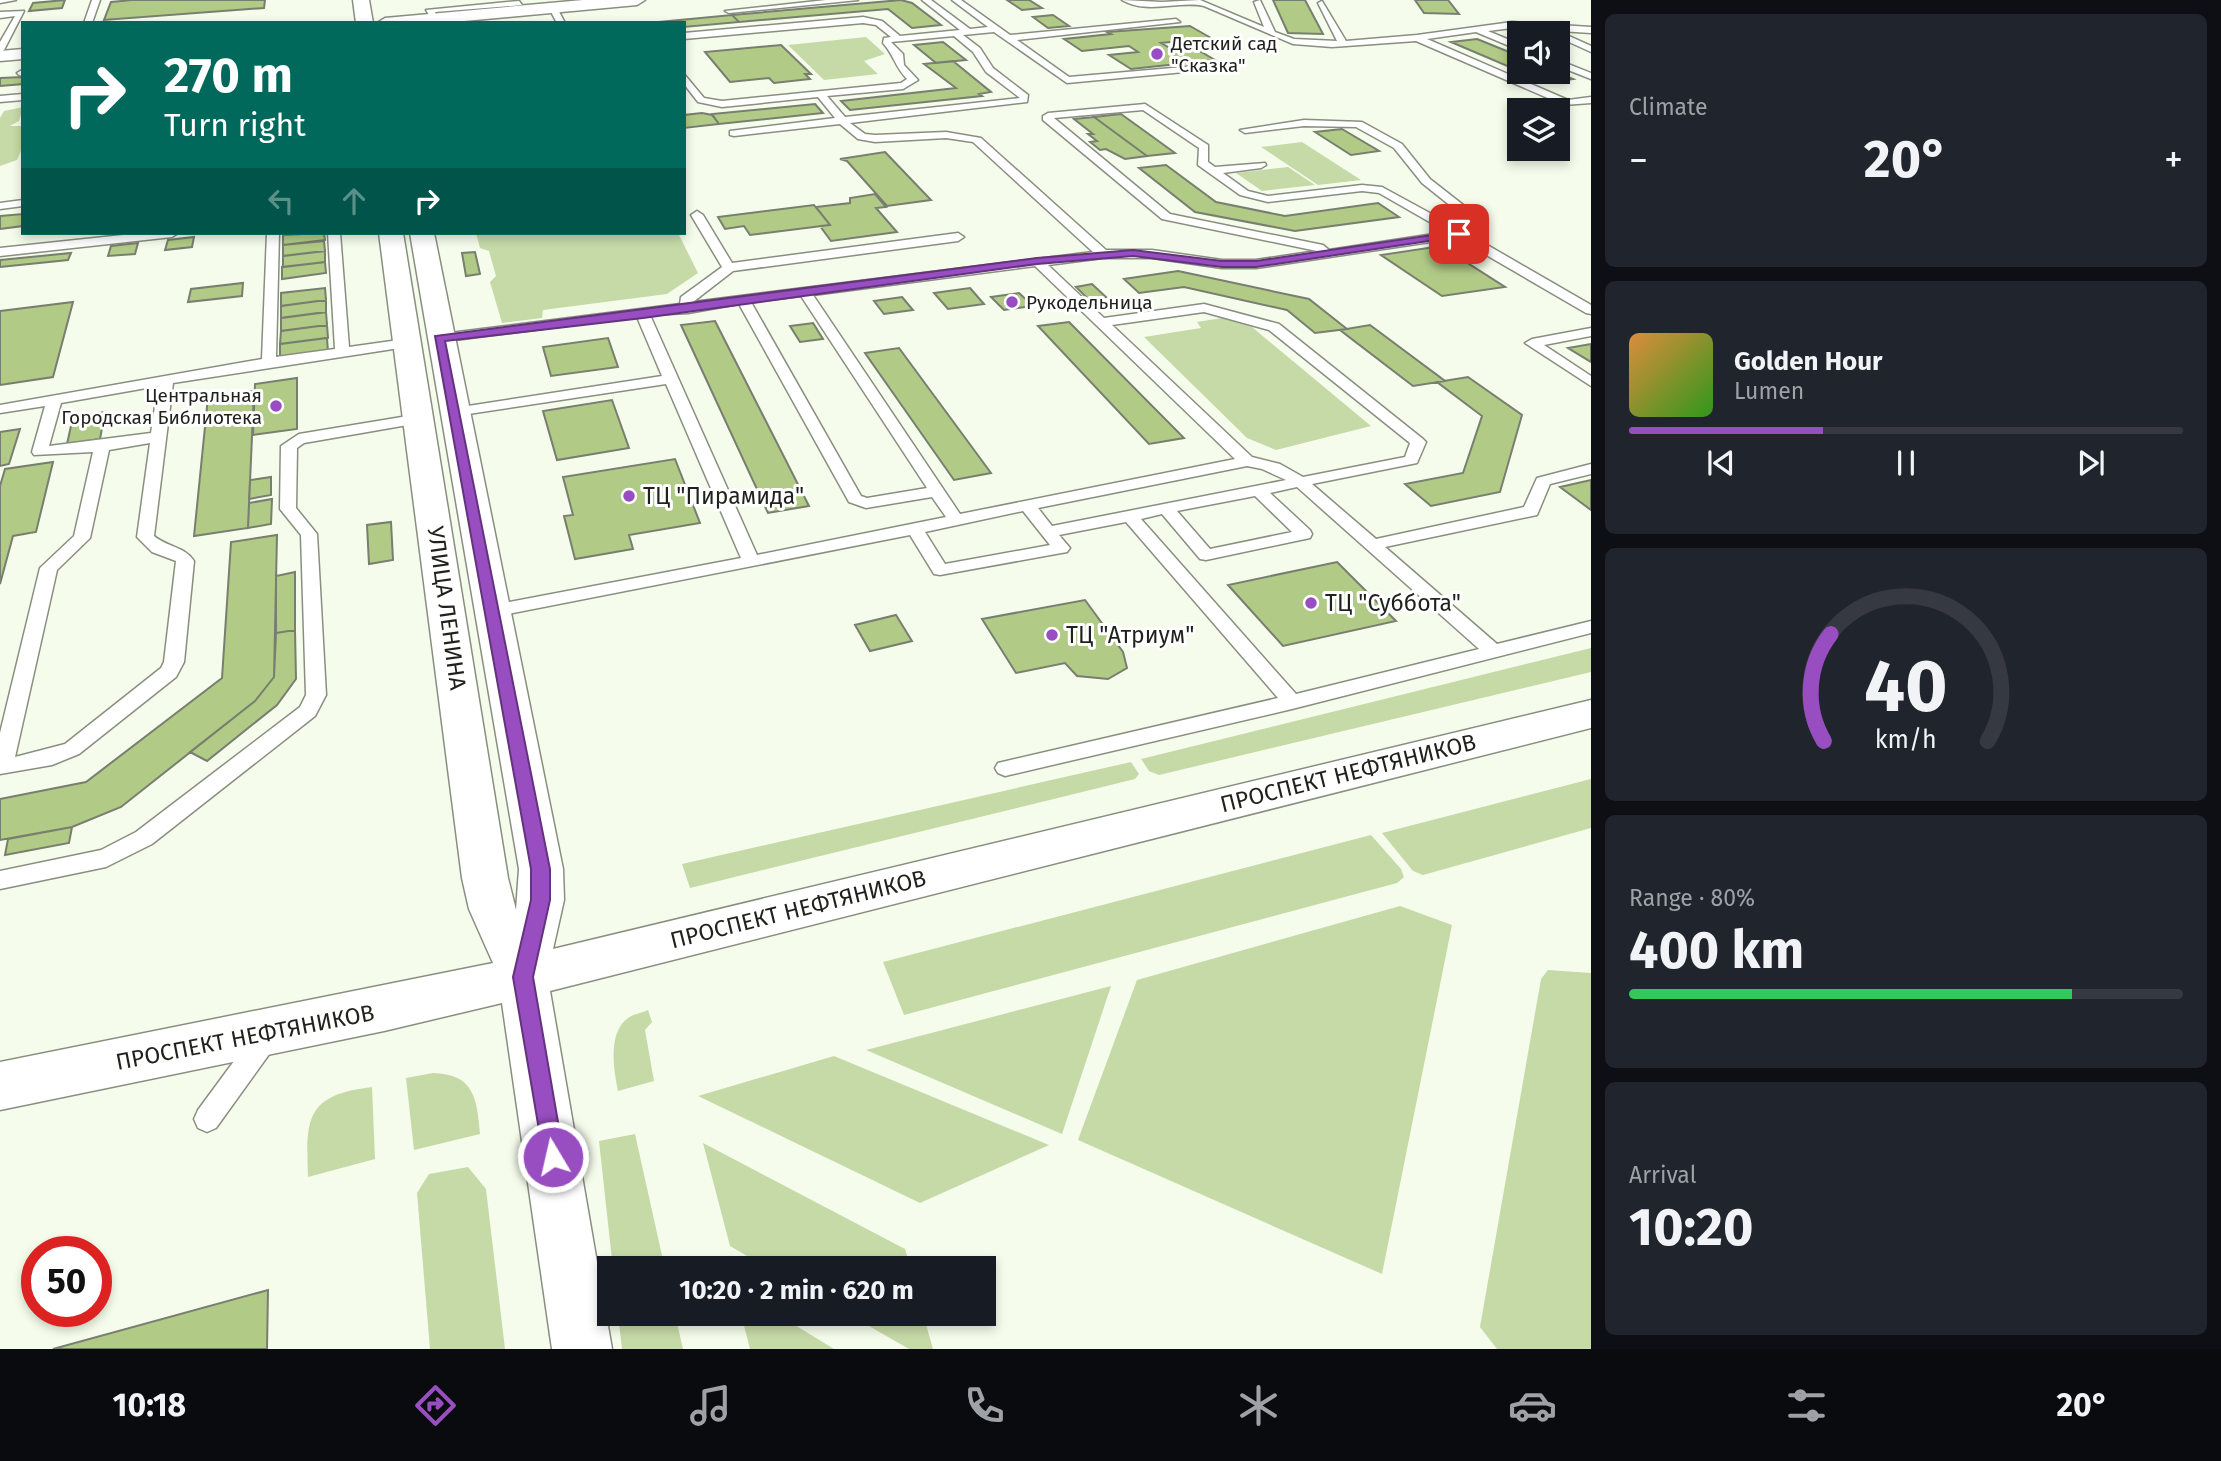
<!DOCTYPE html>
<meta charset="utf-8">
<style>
body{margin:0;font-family:"Fira Sans",sans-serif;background:#20242c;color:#f1f3f6;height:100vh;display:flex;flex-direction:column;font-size:26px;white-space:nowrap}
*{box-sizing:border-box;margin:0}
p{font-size:23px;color:#9ea1a6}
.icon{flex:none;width:38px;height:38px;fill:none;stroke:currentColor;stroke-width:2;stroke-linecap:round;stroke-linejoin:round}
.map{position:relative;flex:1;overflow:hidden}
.panel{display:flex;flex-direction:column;gap:14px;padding:14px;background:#0d0f14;width:630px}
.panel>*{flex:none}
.hud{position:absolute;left:21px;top:21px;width:665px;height:214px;border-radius:0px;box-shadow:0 4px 10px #0003;background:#00695c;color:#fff;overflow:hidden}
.buttons{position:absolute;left:1507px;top:21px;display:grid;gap:14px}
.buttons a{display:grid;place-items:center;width:63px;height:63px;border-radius:0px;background:#171b24;box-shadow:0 4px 10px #0003;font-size:35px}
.speed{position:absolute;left:21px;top:1236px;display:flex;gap:14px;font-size:35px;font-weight:700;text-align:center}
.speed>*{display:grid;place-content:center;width:91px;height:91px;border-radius:50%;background:#171b24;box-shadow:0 4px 10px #0003;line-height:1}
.speed .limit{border:10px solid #d22;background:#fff;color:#111}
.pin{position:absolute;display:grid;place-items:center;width:60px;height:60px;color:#fff;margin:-30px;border-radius:14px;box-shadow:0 4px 10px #0006}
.me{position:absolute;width:77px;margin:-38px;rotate:351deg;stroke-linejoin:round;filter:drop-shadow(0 0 5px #0008)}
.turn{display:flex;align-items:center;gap:24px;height:147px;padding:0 28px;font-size:32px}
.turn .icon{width:91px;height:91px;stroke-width:2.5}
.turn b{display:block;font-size:49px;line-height:60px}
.lanes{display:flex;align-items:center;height:66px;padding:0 28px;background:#0003;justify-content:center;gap:35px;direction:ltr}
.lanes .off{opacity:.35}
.big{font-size:52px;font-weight:700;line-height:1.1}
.panel .widget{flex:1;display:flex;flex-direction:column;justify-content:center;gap:10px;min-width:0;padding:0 24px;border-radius:10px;background:#20242c}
.panel .dial{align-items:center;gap:0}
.dial svg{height:182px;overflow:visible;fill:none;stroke:#363941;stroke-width:7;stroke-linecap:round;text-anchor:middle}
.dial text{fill:#f1f3f6;stroke:none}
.song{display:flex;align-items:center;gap:21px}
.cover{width:84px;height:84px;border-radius:10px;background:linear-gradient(135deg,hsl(30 70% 55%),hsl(110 70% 35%))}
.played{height:7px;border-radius:4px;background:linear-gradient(90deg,#984ec1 35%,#363941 35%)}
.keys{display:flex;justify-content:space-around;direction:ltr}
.heat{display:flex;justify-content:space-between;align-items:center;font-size:38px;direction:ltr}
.charge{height:10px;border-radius:5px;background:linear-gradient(90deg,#34c759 80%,#363941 0)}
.trip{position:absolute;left:597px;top:1256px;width:399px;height:70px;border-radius:0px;background:#171b24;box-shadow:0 4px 10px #0003;font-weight:700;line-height:70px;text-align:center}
.tab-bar{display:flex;height:112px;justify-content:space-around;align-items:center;background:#090b0e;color:#9ea1a6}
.tab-bar .icon{width:49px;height:49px}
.tab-bar .selected{color:#984ec1}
.tab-bar b{font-size:32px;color:#f1f3f6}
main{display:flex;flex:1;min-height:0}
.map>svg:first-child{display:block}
.green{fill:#c6daa8}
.building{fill:#b1cb86;stroke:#787e70;stroke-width:2}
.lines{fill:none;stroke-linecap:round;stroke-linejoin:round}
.service-casing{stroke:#898f80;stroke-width:3}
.tertiary-casing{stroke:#898f80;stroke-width:3}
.secondary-casing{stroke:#898f80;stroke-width:3}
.service{fill:#fff;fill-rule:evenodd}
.tertiary{fill:#fff;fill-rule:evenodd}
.secondary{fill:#fff;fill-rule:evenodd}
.route{fill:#984ec1;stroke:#63337d;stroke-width:2}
.poi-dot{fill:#984ec1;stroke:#fff;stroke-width:2.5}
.labels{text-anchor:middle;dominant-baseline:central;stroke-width:6;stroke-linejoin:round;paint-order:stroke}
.far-poi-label{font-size:19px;fill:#1f211b;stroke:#fff;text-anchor:start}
.poi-label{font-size:23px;fill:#1f211b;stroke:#fff;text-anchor:start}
.street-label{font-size:23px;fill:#1f211b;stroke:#fff}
</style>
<main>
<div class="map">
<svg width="1591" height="1349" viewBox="0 0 1591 1349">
<rect width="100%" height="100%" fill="#f5fceb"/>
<!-- green -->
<path class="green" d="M866,37L885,54L864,61L878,74L824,80L788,45Z
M23,107L19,121L10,126H23V146L17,160L0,166V118L4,111Z
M1302,142L1361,180L1318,185L1261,147Z
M1288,167L1315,185L1262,191L1236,173Z
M476,233H678L698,273L667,294L543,310L542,318L502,323L490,282L496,276L489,251L480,248Z
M1222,318L1252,327L1371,426L1276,450L1247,438L1144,337L1201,328L1197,322Z
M1591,648V672L1159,775L1149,771L1141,759Z
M1131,762L1139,774L1135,779L690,888L682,864Z
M1591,779V828L1423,875L1413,871L1382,833Z
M1371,835L1401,869L1404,877L1397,883L904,1015L883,962Z
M1400,906L1452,925L1382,1274L1078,1140L1137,980Z
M1548,970L1591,973V1349H1497L1480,1327L1541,979Z
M1111,986L1062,1134L866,1050Z
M648,1010L652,1022L645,1030L654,1081L618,1091C614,1071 607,1033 628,1018C633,1014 642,1013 648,1010Z
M834,1056L1049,1145L920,1203L698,1096Z
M433,1073C474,1074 477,1098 480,1134L414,1150L406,1078Z
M372,1087L375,1159L308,1177C306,1119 305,1095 372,1087Z
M635,1134L665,1269H613L599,1141Z
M703,1143L905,1249L911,1269H769L730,1246Z
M468,1167L486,1189L505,1349H430L417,1193L429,1174Z
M618,1314H675L683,1349H622Z
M741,1314H777L834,1349H750Z
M848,1314H923L933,1349H909Z"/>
<!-- building -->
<path class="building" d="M65,0L62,8L29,11L33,3Z
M132,0H265L264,8L104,20L111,2Z
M901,0L912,3L941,25L912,28L888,9L739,22L732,15Z
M1007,0H1029L1042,8L1022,10Z
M1273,0H1305L1323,34L1288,33Z
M1415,0H1448L1459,14L1424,13Z
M732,15L739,22L684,27V23H648Z
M1053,15L1069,26L1048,28L1033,17Z
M1190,26L1211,38L1161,43L1170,48L1191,46L1215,60L1131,69L1109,55L1138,52L1129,46L1082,51L1064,39L1111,34L1107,32Z
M1477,39L1519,56V71L1451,42Z
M943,42L966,60L936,63L914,45Z
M781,45L811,74H805L810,79L774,83L769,78L730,82L705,52Z
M953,61L991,92L979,94L982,96L850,110L841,101L956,88L924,64Z
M1520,72H1556L1573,79L1545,83Z
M23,77V84L0,86V78Z
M815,104L823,113L719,124L712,114Z
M702,113L712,115L719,124L684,128V115Z
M1121,114L1175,153L1147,156L1094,117Z
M1094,117L1147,156L1125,159L1106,149L1100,150L1090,142L1097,141L1088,134H1093L1074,119Z
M1342,129L1379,151L1351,155L1315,132Z
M885,152L931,200L887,206L847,161L840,159Z
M1166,165L1216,202L1285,216L1378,203L1399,217L1295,231L1195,212L1139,168Z
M875,194L886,207L876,208L897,232L831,241L820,226L830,225L816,207L850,203V198Z
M814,205L830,225L750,235L744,226L725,229L718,217Z
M23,214V226L0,229V216Z
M324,233L325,240L283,245V235Z
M194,237L192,247L165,250L168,240Z
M324,241L325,251L283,256V245Z
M138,243L135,254L108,256L111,246Z
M1441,246L1505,287L1442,296L1381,255Z
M325,251V262L283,267V256Z
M475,252L480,274L466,276L462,253Z
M71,253L68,260L0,267V260Z
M325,262L326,273L282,279V267Z
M1178,271L1309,299L1347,329L1315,333L1287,310L1184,287L1139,293L1124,279Z
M243,283L242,296L188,302L191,289Z
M1092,284L1106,297L1089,300L1076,287Z
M325,288L326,300L281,306V293Z
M970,288L984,304L948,309L934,293Z
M1019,293L1033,306L1004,310L991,297Z
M902,297L913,310L884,314L874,301Z
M326,300V312L281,318V306Z
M73,302L53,377L0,385V311Z
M326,312L327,325L281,331V318Z
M715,321L809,506L768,513L681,325Z
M1069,322L1184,438L1149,444L1038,326Z
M813,323L823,339L800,342L790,326Z
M327,325L328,338L280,344L281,331Z
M1370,325L1445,381L1413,386L1340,330Z
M327,338L328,352L280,358V344Z
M608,338L618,367L551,376L543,347Z
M1591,344V362L1568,348Z
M899,348L991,473L954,480L865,353Z
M1468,377L1522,415L1500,492L1431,506L1405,484L1463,473L1482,416L1437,382Z
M297,378V429L253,435L255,384Z
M254,391L248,528L194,536L208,397Z
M612,400L629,448L557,460L543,411Z
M105,412L100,439L67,444L73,417Z
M20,429L9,464L0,466V432Z
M675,459L700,523L629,535L633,549L575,559L564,516L573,515L563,477Z
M53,462L36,532L13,536L0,584V486L5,469Z
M271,477V495L249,499L250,480Z
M1591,480V510L1560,487Z
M272,499L271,524L248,528L249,503Z
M391,522L393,560L369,564L367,525Z
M277,535L274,677L255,701L121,807L72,827L0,840V799L86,782L222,678L231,542Z
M1337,562L1396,621L1283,646L1228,585Z
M295,572V630L276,633V576Z
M1085,600L1123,652L1127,668L1108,679L1077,676L1065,663L1016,673L982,619Z
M896,615L912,641L870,651L855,625Z
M295,630L296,679L277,705L207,761L190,752L255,701L274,677L276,633Z
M72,827L69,843L5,855L8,839Z
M268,1290L267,1349H53Z"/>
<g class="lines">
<!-- service casing -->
<g class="service-casing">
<path id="service" d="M0,0H16L0,3Z
M92,0H100L92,23H84Z
M826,0H858L729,13L725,11Z
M922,0H931L970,29L988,27L952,0H961L1010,35L1176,19L1180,22L1017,40L1069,77L1230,63L1227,68L1067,83L994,32L963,35L980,48L993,68L1028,95L1027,102L850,123L865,134L875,135L946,132L981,138L1106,250H1152L1222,260H1256L1317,251L1162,219L1043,120V116L1048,113L1145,104L1208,145V162L1215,167L1265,163L1266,165L1261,168L1223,173L1248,191L1268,196L1362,185L1382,187L1461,230L1468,228L1470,225L1467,219L1422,183L1394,148L1356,127L1304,126L1245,133L1240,130L1304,120L1362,122L1402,144L1430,179L1476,215L1482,225L1476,234L1470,235L1591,305V314L1586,313L1457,238L1256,268H1222L1152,258H1103L1048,265L1104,318L1204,304L1279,324L1423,439L1426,442L1417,463L1312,484L1376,539L1524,507L1537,478L1591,464V474L1550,484L1537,515L1385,547L1497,644L1591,621V633L1292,709L1005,776L998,773L995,768L998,763L1278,698L1126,522L1059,535L1070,548L1067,552L940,575L934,574L910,535L493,617L487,615L484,611L493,605L741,558L666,384L455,416L448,412L455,408L662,376L637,317L439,342L434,341V335L680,304L681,297L722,267L691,215L697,211L703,215L732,263L958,233L964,237L958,241L733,271L693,302L1093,252L973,142L946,138L875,142L858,139L840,124L734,136L730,135V131L835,118L818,97L722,107L698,102L684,84V74L704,98L722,101L901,83L907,79C895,67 894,55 883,43L884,38L891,37L876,25L863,23L684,39V33L863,17L882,21L900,36L960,30ZM954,36L973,52L986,72L1020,98L845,117L827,96L903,89L918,80L904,65L903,54L891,42ZM1143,110L1199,148L1198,165L1240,195L1268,202L1362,191L1379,193L1447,232L1329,250L1323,245L1170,214L1054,118ZM1035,266L1235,459L960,514L813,295ZM801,296L927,488L867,498L861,496L751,302ZM739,304L849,502L866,508L932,497L946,517L757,555L650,315L688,313ZM1204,312L1269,330L1410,443L1405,457L1303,477L1280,464L1252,457L1112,325ZM1247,466L1262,469L1286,480L1052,526L1038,508ZM1297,487L1479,649L1296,694L1141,519L1162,514L1200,559L1206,560L1310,538L1312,534L1310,530L1270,493ZM1255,496L1292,532L1210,549L1177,511ZM1023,511L1050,545L945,564L925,532Z
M1122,0L1162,2L1200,0L1264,27L1254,2L1260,0L1275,32L1294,39L1337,41L1318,3L1322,1L1346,41L1417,35L1512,22L1591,27V33L1512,28L1488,31L1519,44V50L1476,32L1427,39L1568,100L1591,97V103L1564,105L1416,41L1332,47L1293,44L1204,6C1178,0 1147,15 1122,0Z
M519,1L522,5L435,12L437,18L433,21L426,10Z
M553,6H556L565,23H557L549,8Z
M24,11L4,50L0,53V42L15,16L0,18V12Z
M1558,31L1591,46V52L1558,37V33H1554Z
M1558,60L1591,73V79L1558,66Z
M22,70L23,76L19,75L17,73Z
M23,94V100L0,102V96Z
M23,200V206L0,209V203Z
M142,233H178L172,237L0,256V248Z
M267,233H279L276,357L335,349L328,233H340L349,347L406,339L413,343L406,347L173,383L154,536C167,547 184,546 194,561L184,662L176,677L79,754L52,765L0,774V733L40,568L74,536L93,452L34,455L32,452L45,406L0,413V405L262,359ZM158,386L151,433L49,446L61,403ZM150,443L137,537L152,552L176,561L164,662L161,668L65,744L15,757L57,570L90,538L109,450Z
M1591,328V336L1544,345L1591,376V386L1525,343L1532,339Z
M420,414L425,416V422L304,443L297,448L296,508L317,534L326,695L315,716L152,844L106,867L0,889V871L101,850L136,832L300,707L306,695L301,535L280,509L281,446L299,434Z
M266,1027L275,1030L279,1038L275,1046L216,1128L207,1132L198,1128L194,1119L198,1110L257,1030Z"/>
</g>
<!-- tertiary casing -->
<g class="tertiary-casing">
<path id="tertiary" d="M353,0H369L373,23H356Z"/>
</g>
<!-- secondary casing -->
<g class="secondary-casing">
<path id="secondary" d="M583,0H645L637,5L443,23H377L385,18Z
M23,49V59L0,61V51Z
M379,233H403L508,878L516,910L519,869L410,233H434L563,869L564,900L553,949L1591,700V728L550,991L612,1349H552L502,1003L384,1031L0,1110V1062L493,963L469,909L462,878Z"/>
</g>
<!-- service -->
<use href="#service" class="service"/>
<!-- tertiary -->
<use href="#tertiary" class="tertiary"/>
<!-- secondary -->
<use href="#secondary" class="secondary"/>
</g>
<!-- route -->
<path class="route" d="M1459,231L1462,236L1256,267H1222L1133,256L1037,264L643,318L445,341L550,869V900L533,977L564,1157L561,1165L553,1168L545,1165L513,977L531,900V869L435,336L1037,258L1133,250L1222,261H1256Z"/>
<!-- markers -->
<g class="poi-dot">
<circle cx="1157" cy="54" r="7"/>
<circle cx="1012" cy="302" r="7"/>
<circle cx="276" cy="406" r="7"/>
<circle cx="629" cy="496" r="7"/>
<circle cx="1311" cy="603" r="7"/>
<circle cx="1052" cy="635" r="7"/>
</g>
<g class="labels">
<!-- far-poi labels -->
<g class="far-poi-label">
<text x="1171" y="43">Детский сад<tspan x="1171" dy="22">"Сказка"</tspan></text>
<text x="1026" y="302">Рукодельница</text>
<text x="262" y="395" text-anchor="end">Центральная<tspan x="262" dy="22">Городская Библиотека</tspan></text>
</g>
<!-- poi labels -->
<g class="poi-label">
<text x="643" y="496">ТЦ "Пирамида"</text>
<text x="1325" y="603">ТЦ "Суббота"</text>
<text x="1066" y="635">ТЦ "Атриум"</text>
</g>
<!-- street labels -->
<g class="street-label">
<text transform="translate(447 608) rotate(82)">УЛИЦА ЛЕНИНА</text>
<text transform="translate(1348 773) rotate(-14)">ПРОСПЕКТ НЕФТЯНИКОВ</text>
<text transform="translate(798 909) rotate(-14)">ПРОСПЕКТ НЕФТЯНИКОВ</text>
<text transform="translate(245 1037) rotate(-11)">ПРОСПЕКТ НЕФТЯНИКОВ</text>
</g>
</g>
</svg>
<div class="buttons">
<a><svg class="icon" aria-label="sound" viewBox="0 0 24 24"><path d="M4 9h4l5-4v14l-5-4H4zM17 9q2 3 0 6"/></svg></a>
<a><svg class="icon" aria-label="layers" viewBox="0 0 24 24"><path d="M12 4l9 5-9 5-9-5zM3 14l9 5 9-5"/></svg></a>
</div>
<div class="speed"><div class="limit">50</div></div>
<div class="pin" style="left:1459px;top:234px;background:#d93025"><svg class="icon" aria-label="arrive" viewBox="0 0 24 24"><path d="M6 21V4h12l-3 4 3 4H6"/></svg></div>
<svg class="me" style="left:553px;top:1157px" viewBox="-20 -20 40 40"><circle r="17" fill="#984ec1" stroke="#fff" stroke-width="3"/><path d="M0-11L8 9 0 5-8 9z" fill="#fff"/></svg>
<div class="trip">10:20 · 2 min · 620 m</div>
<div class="hud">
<div class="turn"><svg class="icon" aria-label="right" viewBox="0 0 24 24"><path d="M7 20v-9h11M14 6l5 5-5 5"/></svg><div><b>270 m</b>Turn right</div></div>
<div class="lanes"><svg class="icon off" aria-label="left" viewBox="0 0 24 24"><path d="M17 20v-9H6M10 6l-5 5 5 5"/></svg><svg class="icon off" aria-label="ahead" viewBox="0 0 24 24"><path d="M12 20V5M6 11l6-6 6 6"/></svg><svg class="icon" aria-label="right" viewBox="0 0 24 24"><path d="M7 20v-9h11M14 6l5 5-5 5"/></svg></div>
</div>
</div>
<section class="panel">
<div class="widget"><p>Climate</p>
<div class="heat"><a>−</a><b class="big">20°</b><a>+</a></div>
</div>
<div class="widget">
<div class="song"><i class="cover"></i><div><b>Golden Hour</b><p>Lumen</p></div></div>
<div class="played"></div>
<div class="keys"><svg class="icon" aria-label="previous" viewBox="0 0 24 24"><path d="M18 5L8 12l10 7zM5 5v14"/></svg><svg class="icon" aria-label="pause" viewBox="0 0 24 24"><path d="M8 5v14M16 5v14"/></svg><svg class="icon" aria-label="next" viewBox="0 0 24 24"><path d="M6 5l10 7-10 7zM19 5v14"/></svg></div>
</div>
<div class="widget dial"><svg viewBox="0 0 100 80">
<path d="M14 69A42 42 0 1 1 86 69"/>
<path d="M14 69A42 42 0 0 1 17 22" stroke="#984ec1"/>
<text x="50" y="56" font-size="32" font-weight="700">40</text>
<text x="50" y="72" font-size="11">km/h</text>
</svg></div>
<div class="widget"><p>Range · 80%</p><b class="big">400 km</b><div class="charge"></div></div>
<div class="widget"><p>Arrival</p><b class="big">10:20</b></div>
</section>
</main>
<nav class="tab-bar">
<b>10:18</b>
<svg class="icon selected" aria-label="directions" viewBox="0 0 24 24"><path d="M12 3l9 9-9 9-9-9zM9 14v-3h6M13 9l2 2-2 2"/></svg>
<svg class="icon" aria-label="music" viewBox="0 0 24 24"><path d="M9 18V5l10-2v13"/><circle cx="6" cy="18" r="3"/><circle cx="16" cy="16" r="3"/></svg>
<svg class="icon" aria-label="phone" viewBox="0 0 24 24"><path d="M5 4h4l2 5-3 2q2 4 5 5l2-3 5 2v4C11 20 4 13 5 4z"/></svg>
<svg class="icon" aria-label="climate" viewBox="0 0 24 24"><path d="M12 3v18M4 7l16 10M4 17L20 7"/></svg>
<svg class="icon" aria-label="car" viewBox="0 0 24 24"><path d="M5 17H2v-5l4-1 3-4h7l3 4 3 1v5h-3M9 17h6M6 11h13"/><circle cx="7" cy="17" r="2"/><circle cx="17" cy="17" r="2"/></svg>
<svg class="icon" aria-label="filters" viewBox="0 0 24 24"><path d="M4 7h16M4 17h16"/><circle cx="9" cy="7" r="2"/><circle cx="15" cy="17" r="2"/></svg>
<b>20°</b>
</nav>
